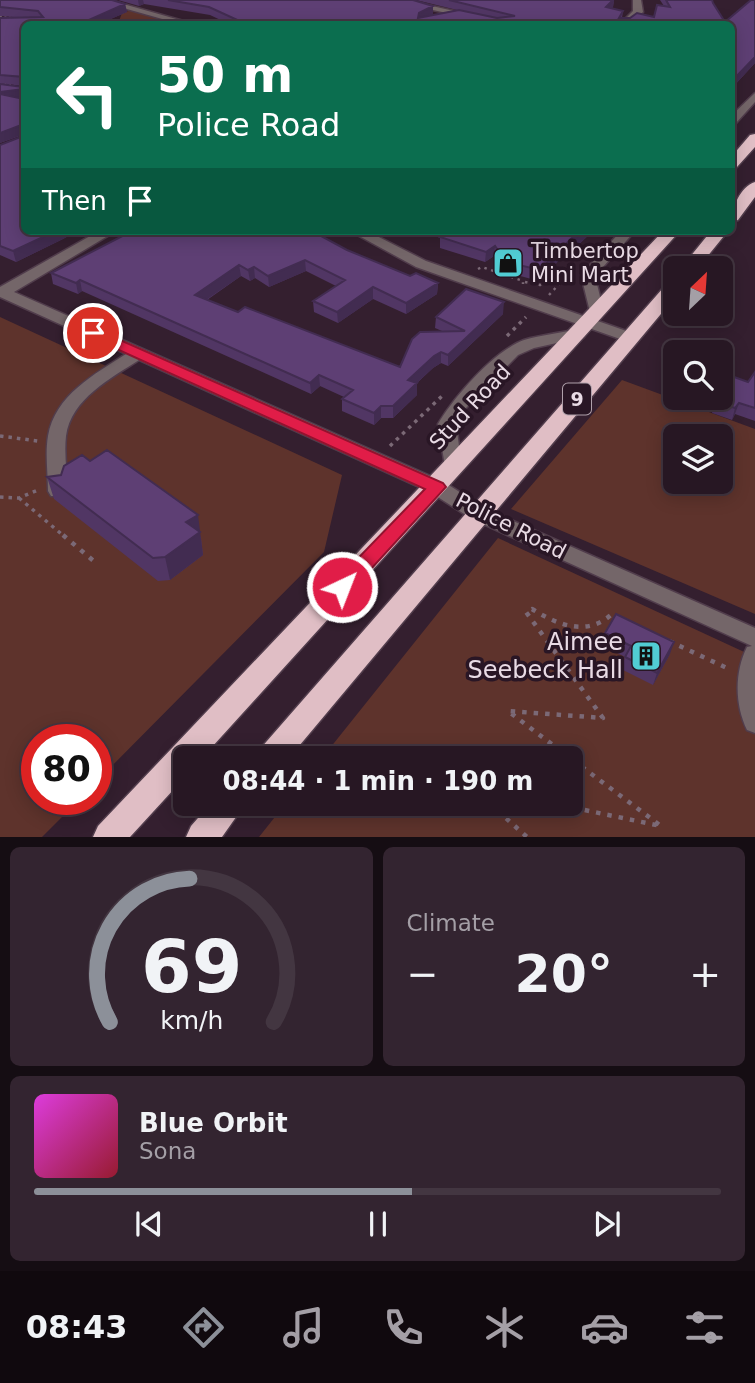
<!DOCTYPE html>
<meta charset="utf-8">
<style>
body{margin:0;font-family:"DejaVu Sans",sans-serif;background:#332430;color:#f1f3f6;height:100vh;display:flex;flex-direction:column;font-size:26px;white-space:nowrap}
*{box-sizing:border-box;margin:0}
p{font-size:23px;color:#a49fa6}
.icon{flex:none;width:38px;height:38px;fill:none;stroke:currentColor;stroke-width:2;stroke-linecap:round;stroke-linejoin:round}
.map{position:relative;height:837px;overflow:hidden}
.panel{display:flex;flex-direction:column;gap:10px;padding:10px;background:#150d13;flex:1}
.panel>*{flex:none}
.banner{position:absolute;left:21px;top:21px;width:714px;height:214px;border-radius:10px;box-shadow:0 4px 18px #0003,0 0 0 2px #433641;background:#0b6e4f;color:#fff;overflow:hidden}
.needle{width:46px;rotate:25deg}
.buttons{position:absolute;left:663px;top:256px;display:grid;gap:14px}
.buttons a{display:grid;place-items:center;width:70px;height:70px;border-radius:10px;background:#271723;box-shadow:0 4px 18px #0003,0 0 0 2px #433641;font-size:35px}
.speed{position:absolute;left:21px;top:724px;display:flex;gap:14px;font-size:35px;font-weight:700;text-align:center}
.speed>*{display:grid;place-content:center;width:91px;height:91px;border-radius:50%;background:#271723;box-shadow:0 4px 18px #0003,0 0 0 2px #433641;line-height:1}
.speed .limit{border:10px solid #d22;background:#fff;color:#111}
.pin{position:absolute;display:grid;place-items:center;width:60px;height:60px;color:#fff;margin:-30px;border:4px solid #fff;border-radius:50%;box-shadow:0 2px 7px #0007}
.me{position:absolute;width:77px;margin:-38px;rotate:43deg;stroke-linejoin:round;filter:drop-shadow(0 0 5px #0008)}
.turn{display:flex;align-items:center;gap:24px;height:147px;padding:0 21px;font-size:32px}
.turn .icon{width:91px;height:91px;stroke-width:2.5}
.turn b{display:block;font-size:49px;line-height:60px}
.then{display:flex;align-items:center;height:66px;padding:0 21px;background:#0003;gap:14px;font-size:26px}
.big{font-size:52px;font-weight:600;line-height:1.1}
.panel .widget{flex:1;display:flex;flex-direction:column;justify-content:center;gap:10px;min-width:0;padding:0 24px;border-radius:10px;background:#332430}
.panel .dial{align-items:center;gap:0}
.dial svg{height:182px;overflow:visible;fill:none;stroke:#433641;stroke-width:7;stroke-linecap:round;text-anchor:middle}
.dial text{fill:#f1f3f6;stroke:none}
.song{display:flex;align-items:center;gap:21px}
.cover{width:84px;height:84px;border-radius:10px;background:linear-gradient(135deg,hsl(300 70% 55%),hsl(350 70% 35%))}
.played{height:7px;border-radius:4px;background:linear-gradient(90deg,#8c9099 55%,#433641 55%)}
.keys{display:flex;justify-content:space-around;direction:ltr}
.heat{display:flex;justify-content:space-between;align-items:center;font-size:38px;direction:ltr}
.panel .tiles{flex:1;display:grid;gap:10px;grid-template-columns:1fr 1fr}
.widget:last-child{grid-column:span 2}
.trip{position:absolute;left:173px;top:746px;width:410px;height:70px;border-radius:10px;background:#271723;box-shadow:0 4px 18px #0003,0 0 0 2px #433641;font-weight:600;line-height:70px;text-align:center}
.tabs{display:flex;height:112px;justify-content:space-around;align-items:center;background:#10090e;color:#a49fa6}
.tabs .icon{width:49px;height:49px}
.tabs .selected{color:#8c9099}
.tabs b{font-size:32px;color:#f1f3f6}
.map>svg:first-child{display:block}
.green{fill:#5e332c;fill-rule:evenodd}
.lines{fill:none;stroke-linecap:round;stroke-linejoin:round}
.minor-casing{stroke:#513d4c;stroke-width:3}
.highway-casing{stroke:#513d4c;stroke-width:3}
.path-far3{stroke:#7b6976;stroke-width:2;stroke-dasharray:2 2.5;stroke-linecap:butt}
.path-far2{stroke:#7b6976;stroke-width:2.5;stroke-dasharray:2.5 4.5;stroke-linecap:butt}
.path-far1{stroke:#7b6976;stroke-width:3.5;stroke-dasharray:3.5 5;stroke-linecap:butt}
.path{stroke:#7b6976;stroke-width:4.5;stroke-dasharray:4.5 7;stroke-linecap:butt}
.minor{fill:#746669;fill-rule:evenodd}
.highway{fill:#e0bec5;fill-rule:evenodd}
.wall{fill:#513664;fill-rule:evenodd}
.shaded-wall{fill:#422c51}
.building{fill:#5e3f74;stroke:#422c51;stroke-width:2}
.route{fill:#e11d48;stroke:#92132f;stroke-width:2}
.labels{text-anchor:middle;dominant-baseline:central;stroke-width:7;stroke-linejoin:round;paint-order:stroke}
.shield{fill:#291625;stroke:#afa0ab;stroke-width:2}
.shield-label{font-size:19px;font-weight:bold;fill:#e9dbe5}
.poi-label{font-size:21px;fill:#e9dbe5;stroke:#291625;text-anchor:start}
.street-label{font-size:21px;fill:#e9dbe5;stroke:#291625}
.near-poi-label{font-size:24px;fill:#e9dbe5;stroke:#291625;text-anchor:end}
</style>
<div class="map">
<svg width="755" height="837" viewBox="0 0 755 837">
<rect width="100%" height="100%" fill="#341f2f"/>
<!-- green -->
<path class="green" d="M135,9L189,24H106L119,21L122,13Z
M0,317L342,475L324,552L96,782V740H37V800H79L42,837H0Z
M622,380L755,429V614L511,509ZM676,436H721V481H676Z
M498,538L755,657V837H259L286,803H570V758H322Z"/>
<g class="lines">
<!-- minor casing -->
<g class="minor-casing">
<path id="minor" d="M95,0H109L194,24H180Z
M388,0H405L512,24H496Z
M633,0H641L643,12L629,24H620L633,11Z
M755,93V102L736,123L732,124V115Z
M99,231H116L14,292L444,482L486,509L755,628V733L747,730C735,705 734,673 747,647L752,646L472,519L430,492L139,360C111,378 71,399 66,436C64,454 67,473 68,491L65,496H51L48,491C48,473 45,454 48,436C55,395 95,374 126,354L0,297V287Z
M350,231H367L426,261L635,334L637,337L635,340H623L416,267Z
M621,231H635L595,276L604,313L596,318L591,316L581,275Z
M578,329L586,334L584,337L534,348L518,355L464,410L456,424L462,468L453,474L446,472L438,424C454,397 494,351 524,340C541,335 560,333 578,329Z"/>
</g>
<!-- highway casing -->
<g class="highway-casing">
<path id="highway" d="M755,134V147L737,167L732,168V156L750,135Z
M755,182V197L738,220L732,222C732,207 740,187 755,182Z
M663,231H680L202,758H186V776L130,837H93L98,826Z
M711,231H728L698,268H681Z
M676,279V296L289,758H255L260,749L670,280Z
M211,803H246L222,837H186L191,826Z"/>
</g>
<!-- path-far3 -->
<path class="path-far3" d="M0,17L15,18
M0,84H12"/>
<!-- path-far2 -->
<path class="path-far2" d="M332,231L342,237
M478,269L482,267L523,281V284
M525,282L540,285L567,274
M549,295L572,270"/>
<!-- path-far1 -->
<path class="path-far1" d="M507,336L526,317
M0,436L38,441
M390,446L442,396
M0,497L19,498L38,490
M19,498L65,537"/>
<!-- path -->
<path class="path" d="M63,535L96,563
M669,641L729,669
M570,758L508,711L603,718L526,612L532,609C558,625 587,637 612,614L618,617
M489,803L527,837
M551,803L661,826L570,758"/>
<!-- minor -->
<use href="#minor" class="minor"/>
<!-- highway -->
<use href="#highway" class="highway"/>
</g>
<!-- wall -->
<path class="wall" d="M0,0L125,4L127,12L99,24H24V231H77L63,239L16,262L0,255V145L23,136V135L0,143V18H28L0,16ZM0,83L22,86V87Z
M118,0H413L433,6V14L431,15L457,10L416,0H614L613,7L612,8L623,11L622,18H630L637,13L654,17L657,5L664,6L660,0H712L713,3L725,22L751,0H755V63L732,88V24H229L210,15L144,4L139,6Z
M423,231H593L575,248L572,247L539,281L505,272L494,256L485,262L440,248V238Z
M347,250L410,276L438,283L437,294L406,314L373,299L338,323L314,312L313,301L336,286L306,271L269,287L255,278L250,281L241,276L207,300L238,312L400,367L442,331L435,328L436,317L503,314L448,366L441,363L433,368L417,383V395L393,418H381L374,425L342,411V399L344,397L320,386L311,394L82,291L78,294L53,284L51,273Z
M755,372V421L735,414L732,420L712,413L714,404L709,402L710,397H721L748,382Z
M47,477L201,537V538L203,555L170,580L158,581L54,499Z
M605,633L670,654L653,685L621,669L625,657L602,645Z"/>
<!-- shaded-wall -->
<path class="shaded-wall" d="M138,0H143L144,4L139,6Z
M614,0L613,7L605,15L606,7Z
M125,4L127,12L99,24H80Z
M433,6V14L419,22V13Z
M755,57V63L732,88V81Z
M24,89V98L0,102V92Z
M24,124V134L0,143V133Z
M56,231H77L63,239L16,262L13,251Z
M583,231H593L575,248L576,238Z
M573,237L572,247L539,281L540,270Z
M495,246L494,256L485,262L486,252Z
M305,260L306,271L269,287L268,276Z
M239,265L241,276L197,306L195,295Z
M254,267L255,278L250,281L248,270Z
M80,280L82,291L78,294L76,283Z
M438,283L437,294L406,314V303Z
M373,287V299L338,323L337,312Z
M504,302L503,314L448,366V355Z
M441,352V363L433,368L408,391V380L434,356Z
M319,375L320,386L311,394L310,383Z
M417,383V395L393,418V406Z
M739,403L735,414L732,420L735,408Z
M381,406V418L374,425V413Z
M198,515L203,555L170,580L165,557L186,522Z
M674,642L670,654L653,685L657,673Z"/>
<!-- building -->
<path class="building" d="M0,0H112L125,4L80,24H24V89L0,92V84L22,87L24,77L0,75V18L43,17L38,11L0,7Z
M168,0H413L433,6L419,13L418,18L459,10L497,18L515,16L449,0H613L606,7L623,11L619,18H630L637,13L654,17L657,5L670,7L666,0H712L713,3L725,22L751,0H755V57L732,81V24H246L209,7Z
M0,94L24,99V231H56L13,251L0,246V145L23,136L24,124L0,133Z
M132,231H312L347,250L410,276L416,273L438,283L406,303L373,287L337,312L313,301L345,280L305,260L268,276L254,267L248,270L239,265L195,295L238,312L245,307L400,367L412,339L420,332L465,331L436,317L466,289L504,302L448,355L441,352L434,356L408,380L417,383L393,406H381L374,413L342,399L353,390L319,375L310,383L80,280L76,283L51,273Z
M448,231H583L576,238L573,237L540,270L506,262L495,246L486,252L440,237Z
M755,372V408L739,403L735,408L715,401L718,397H721V376L723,373L748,382Z
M107,450L198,515L186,522L200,532L165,557L153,558L47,477L61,475L64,466L82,455L90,461Z
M616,614L674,642L657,673L625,657L631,646L605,633Z"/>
<!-- route -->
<path class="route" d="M93,328L443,483L446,487L349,593H335L332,587L335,582L425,489L88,336V330Z"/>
<!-- icons -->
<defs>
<g id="shop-square" transform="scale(1.575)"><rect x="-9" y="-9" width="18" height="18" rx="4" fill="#51ccd3" stroke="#291625"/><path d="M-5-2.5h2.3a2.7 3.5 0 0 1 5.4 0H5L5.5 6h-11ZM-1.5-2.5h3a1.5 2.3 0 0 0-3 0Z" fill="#111"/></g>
<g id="building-square" transform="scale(1.575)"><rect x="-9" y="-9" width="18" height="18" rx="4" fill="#51ccd3" stroke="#291625"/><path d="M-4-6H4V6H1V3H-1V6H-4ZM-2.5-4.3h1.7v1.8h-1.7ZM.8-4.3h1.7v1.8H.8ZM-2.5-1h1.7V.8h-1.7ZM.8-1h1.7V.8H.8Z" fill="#111"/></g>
</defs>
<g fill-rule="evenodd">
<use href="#shop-square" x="508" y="263"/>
<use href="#building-square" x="646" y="656"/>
</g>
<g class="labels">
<!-- shield labels -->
<rect class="shield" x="563" y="383.5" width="28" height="31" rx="5"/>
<g class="shield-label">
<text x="577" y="399">9</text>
</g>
<!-- poi labels -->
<g class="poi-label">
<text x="531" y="251">Timbertop<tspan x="531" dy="24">Mini Mart</tspan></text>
</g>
<!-- street labels -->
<g class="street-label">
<text transform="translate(470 407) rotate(-47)">Stud Road</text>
<text transform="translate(511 526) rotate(27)">Police Road</text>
</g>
<!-- near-poi labels -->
<g class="near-poi-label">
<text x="623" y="642">Aimee<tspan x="623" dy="28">Seebeck Hall</tspan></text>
</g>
</g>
</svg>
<div class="buttons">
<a><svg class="needle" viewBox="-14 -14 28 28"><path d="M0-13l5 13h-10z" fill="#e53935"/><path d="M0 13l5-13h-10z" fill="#a49fa6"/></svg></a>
<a><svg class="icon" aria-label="search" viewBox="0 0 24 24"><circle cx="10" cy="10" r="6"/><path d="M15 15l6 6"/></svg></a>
<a><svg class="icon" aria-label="layers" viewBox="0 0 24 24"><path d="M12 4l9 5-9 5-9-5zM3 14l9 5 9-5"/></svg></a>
</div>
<div class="speed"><div class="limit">80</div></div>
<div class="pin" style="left:93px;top:333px;background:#d93025"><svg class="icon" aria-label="arrive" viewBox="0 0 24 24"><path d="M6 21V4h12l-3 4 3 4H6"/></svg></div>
<svg class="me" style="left:342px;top:587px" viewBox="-20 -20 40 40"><circle r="17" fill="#e11d48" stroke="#fff" stroke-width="3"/><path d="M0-11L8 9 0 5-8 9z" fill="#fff"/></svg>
<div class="trip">08:44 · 1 min · 190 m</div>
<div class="banner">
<div class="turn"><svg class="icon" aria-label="left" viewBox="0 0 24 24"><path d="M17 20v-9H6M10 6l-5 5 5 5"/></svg><div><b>50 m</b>Police Road</div></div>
<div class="then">Then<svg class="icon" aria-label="arrive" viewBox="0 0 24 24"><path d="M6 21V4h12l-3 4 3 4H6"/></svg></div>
</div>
</div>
<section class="panel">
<div class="tiles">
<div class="widget dial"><svg viewBox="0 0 100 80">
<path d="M14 69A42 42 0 1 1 86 69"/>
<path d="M14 69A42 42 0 0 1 49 6" stroke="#8c9099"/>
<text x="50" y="56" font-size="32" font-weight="700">69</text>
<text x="50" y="72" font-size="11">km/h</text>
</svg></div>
<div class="widget"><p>Climate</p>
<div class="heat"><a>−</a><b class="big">20°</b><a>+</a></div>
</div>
<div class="widget">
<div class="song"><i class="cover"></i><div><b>Blue Orbit</b><p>Sona</p></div></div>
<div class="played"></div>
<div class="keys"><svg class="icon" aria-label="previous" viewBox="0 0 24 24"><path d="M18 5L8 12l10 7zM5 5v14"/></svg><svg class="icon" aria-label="pause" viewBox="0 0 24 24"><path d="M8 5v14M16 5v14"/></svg><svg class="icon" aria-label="next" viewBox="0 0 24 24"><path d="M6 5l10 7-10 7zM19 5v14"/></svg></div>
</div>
</div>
</section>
<nav class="tabs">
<b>08:43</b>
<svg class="icon selected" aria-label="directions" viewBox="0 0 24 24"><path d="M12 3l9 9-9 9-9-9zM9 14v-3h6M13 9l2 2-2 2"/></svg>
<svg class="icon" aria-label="music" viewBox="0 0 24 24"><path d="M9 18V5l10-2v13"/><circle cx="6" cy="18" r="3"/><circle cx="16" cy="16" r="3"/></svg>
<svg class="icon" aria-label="phone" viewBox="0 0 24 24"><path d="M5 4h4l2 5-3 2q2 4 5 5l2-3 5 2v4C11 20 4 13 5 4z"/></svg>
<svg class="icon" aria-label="climate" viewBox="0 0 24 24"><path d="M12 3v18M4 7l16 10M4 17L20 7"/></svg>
<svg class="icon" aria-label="car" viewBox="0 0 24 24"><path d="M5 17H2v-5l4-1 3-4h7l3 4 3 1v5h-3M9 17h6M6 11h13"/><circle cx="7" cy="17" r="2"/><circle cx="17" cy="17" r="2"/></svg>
<svg class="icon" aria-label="filters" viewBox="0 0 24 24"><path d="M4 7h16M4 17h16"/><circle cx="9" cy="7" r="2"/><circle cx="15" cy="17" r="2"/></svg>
</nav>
